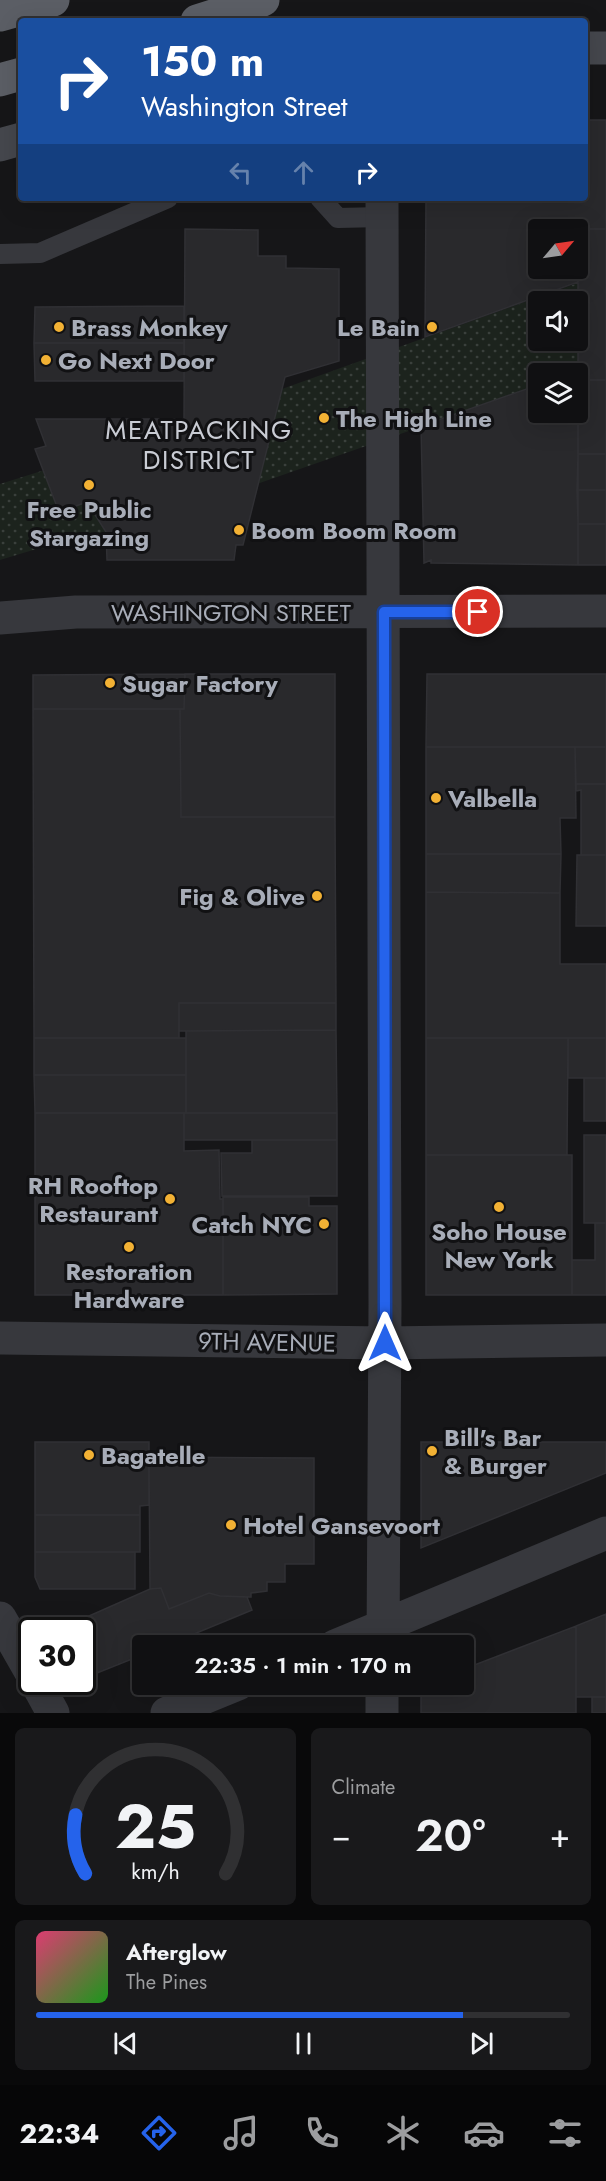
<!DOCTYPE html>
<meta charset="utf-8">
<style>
body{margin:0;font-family:Jost,sans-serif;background:#19191b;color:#f1f3f6;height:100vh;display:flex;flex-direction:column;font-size:22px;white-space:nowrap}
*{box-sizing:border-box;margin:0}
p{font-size:20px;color:#9c9d9f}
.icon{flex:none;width:33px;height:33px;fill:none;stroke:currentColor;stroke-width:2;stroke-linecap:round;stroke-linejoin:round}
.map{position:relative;height:1713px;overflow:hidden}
.side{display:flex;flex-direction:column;gap:15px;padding:15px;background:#09090a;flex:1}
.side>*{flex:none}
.hud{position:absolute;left:18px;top:18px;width:570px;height:183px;border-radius:6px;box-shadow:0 6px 24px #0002,0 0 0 2px #303032;background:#1a4fa0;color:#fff;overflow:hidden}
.needle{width:39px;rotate:61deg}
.controls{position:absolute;left:528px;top:219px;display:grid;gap:12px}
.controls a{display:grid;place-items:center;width:60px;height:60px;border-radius:6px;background:#101012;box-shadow:0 6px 24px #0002,0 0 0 2px #303032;font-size:30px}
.speed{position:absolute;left:18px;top:1617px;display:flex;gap:12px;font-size:30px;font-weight:700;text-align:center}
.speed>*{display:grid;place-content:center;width:78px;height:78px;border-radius:50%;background:#101012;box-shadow:0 6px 24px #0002,0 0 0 2px #303032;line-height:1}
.speed .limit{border:3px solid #111;border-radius:9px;background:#fff;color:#111}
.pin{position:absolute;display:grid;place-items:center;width:51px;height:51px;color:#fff;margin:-26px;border:3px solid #fff;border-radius:50%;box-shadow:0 2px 6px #0007}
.me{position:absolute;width:66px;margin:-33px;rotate:0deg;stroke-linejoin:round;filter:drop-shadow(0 0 4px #0008)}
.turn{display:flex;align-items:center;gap:21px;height:126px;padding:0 24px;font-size:27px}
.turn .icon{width:78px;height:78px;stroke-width:2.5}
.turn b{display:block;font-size:42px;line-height:51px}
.lanes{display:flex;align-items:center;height:57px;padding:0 24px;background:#0003;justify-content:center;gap:30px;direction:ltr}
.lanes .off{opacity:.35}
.big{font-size:45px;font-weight:600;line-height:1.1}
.side .card{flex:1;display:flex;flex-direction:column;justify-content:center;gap:9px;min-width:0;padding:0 21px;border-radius:9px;background:#19191b}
.side .dial{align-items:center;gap:0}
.dial svg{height:156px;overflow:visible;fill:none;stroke:#303032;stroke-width:7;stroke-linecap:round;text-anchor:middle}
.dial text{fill:#f1f3f6;stroke:none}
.song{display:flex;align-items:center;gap:18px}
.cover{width:72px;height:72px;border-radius:9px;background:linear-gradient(135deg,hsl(340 70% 55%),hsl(120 70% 35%))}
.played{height:6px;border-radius:3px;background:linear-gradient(90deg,#2563eb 80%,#303032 80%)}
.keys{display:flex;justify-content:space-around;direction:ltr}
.heat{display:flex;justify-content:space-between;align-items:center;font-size:33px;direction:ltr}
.side .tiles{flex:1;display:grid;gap:15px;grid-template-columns:1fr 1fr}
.card:last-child{grid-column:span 2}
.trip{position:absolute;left:132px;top:1635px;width:342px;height:60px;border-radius:6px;background:#101012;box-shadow:0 6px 24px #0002,0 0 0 2px #303032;font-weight:600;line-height:60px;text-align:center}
.dock{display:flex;height:96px;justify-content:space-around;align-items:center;background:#060607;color:#9c9d9f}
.dock .icon{width:42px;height:42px}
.dock .on{color:#2563eb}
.dock b{font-size:27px;color:#f1f3f6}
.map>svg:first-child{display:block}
.park{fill:url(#park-dots);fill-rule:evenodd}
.building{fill:#29292c;stroke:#303034;stroke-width:1.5;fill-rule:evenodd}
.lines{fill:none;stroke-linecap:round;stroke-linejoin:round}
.service{stroke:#37383d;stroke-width:20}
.minor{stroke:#37383d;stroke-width:33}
.secondary{stroke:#45474d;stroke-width:33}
.trunk{stroke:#5b5e65;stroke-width:33}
.route-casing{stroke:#184099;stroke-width:15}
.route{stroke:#2563eb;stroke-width:10}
.poi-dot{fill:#f2b134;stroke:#111113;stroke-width:2}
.labels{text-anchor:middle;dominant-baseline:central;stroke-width:6;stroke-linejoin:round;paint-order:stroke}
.poi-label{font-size:24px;font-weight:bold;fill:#a8adb8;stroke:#111113;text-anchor:start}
.street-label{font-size:24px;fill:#a8adb8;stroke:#111113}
.neighbourhood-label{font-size:26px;letter-spacing:1.5px;fill:#c9ccd4;stroke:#111113}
</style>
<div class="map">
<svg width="606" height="1713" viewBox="0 0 606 1713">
<defs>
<pattern id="park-dots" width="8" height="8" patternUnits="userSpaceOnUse" patternTransform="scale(1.5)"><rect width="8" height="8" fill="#1c231d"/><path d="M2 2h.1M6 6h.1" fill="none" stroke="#3a403c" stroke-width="1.8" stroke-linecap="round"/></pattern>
</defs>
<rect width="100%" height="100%" fill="#161618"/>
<!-- park -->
<path class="park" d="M606,273V362L573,373L538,374V386L93,541L33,550L0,560V484L131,443ZM538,302H578V340H538Z"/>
<!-- building -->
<path class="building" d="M585,120H606V229H578V282L425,337L426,198H585ZM538,230H578V268H538Z
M185,229L258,230V256H286V268L339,269V361L285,377L243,545H236L234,560H107L106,532L87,502L59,512L35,449L46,446L36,419H184Z
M578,229H606V380H578Z
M184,306V343H34L35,307Z
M34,343H184V381H35Z
M578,372V565L431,563V560L424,563L421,426L538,385V412H578V374H573Z
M578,380H606V454H578Z
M578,454H606V490H577Z
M577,490H606V524H578Z
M578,524H606V565H578Z
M185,674L184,709H33V675Z
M185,674H335V817H181L180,709H184Z
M427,674H606V747H426Z
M33,709H180L181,817H335L336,1003H179V1038H34Z
M426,747H575L576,818H560L561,854H426Z
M575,747H606V784H576Z
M576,784H606V855H581V790L576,791Z
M426,854H561L560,893L426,892Z
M577,855H606V926H576Z
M426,892L560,893V964H606V1038H426Z
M179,1003H336V1030L179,1031Z
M336,1030L337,1113H186V1031Z
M34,1038H186V1075H34Z
M426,1038H568L567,1155H426Z
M568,1038H606V1078H568Z
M34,1075H186V1113H35Z
M584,1078H606V1121H584Z
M35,1113H184V1151L219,1150L220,1199H223V1295H35Z
M184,1113H337V1140H184Z
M584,1135H606V1223H584Z
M252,1140H337V1196H222L221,1153H252Z
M426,1155H572V1295H426Z
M223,1197H309V1206H337V1294L223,1295Z
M595,1223H606V1295H572V1260H595Z
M35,1442H149V1505L140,1506V1515H35Z
M421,1442H606V1473L421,1548Z
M149,1457L314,1458V1564H285V1582H267V1591L251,1593V1597L220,1596L209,1593L169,1609L161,1588L150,1589Z
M35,1515H140V1552H35Z
M35,1552H135V1589H40L35,1577Z
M161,1588L169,1609L209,1593L220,1596L247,1597L252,1610L165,1646H142V1655L92,1675L82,1653V1630H73L71,1624L150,1589Z
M606,1614V1697H576V1626Z
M576,1626V1713H421V1685L464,1684V1669Z
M592,1697H606V1713H592Z"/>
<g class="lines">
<!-- service -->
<path class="service" d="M320,198L338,218L382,217
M0,254L40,253L168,198"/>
<!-- minor -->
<path class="minor" d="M382,198L385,1305L383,1646
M0,618L76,612L606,611
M0,1338L385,1343L606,1340
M0,1618L32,1674
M335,1646L606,1533
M36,1682L53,1713
M167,1713L238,1684
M382,1713V1684"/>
<!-- secondary -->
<path class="secondary" d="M585,48H606
M0,145L21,139"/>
<!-- trunk -->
<path class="trunk" d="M0,15L53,0
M197,21L263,0
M0,80L21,74"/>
</g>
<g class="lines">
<!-- route casing -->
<g class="route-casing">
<path id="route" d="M385,1343L384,612H478"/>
</g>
<!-- route -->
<use href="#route" class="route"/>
</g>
<!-- markers -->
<g class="poi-dot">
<circle cx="59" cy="327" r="6"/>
<circle cx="432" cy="327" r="6"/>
<circle cx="46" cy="360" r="6"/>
<circle cx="324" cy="418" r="6"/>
<circle cx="89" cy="485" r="6"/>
<circle cx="239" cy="530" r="6"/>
<circle cx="110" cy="683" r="6"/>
<circle cx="436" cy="798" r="6"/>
<circle cx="317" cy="896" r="6"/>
<circle cx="170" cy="1199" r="6"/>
<circle cx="499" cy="1207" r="6"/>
<circle cx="324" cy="1224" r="6"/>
<circle cx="129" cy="1247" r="6"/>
<circle cx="432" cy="1451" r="6"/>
<circle cx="89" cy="1455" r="6"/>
<circle cx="231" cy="1525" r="6"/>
</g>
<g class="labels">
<!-- poi labels -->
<g class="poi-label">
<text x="71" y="327">Brass Monkey</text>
<text x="420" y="327" text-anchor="end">Le Bain</text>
<text x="58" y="360">Go Next Door</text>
<text x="336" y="418">The High Line</text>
<text x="89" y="509" text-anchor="middle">Free Public<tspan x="89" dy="28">Stargazing</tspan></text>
<text x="251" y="530">Boom Boom Room</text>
<text x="122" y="683">Sugar Factory</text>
<text x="448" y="798">Valbella</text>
<text x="305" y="896" text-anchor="end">Fig &amp; Olive</text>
<text x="158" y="1185" text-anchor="end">RH Rooftop<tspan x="158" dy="28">Restaurant</tspan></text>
<text x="312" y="1224" text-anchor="end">Catch NYC</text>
<text x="499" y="1231" text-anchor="middle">Soho House<tspan x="499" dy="28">New York</tspan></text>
<text x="129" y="1271" text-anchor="middle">Restoration<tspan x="129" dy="28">Hardware</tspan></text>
<text x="444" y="1437">Bill's Bar<tspan x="444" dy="28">&amp; Burger</tspan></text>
<text x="101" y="1455">Bagatelle</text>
<text x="243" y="1525">Hotel Gansevoort</text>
</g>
<!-- street labels -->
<g class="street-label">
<text x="231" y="612">WASHINGTON STREET</text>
<text transform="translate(267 1342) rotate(1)">9TH AVENUE</text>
</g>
<!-- neighbourhood labels -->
<g class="neighbourhood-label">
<text x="199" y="430">MEATPACKING<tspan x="199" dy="30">DISTRICT</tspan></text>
</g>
</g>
</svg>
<div class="controls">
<a><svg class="needle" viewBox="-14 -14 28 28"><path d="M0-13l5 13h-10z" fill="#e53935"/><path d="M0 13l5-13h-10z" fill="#9c9d9f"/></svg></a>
<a><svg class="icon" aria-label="sound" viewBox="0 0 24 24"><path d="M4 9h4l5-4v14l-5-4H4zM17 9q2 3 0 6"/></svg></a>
<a><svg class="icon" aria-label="layers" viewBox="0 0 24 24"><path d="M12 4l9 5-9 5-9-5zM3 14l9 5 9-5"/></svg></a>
</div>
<div class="speed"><div class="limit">30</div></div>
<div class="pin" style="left:478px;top:612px;background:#d93025"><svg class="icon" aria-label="arrive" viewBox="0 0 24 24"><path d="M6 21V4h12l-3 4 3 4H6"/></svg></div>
<svg class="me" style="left:385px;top:1343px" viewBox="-20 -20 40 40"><path d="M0-17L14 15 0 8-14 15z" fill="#2563eb" stroke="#fff" stroke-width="4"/></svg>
<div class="trip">22:35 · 1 min · 170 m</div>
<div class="hud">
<div class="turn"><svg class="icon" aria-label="right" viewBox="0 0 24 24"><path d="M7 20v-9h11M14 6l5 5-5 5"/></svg><div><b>150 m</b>Washington Street</div></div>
<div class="lanes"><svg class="icon off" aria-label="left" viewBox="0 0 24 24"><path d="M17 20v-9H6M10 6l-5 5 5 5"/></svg><svg class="icon off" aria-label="ahead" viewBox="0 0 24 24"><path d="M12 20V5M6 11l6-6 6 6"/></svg><svg class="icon" aria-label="right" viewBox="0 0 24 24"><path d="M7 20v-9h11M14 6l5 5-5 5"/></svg></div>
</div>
</div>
<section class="side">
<div class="tiles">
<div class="card dial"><svg viewBox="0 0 100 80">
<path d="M14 69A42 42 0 1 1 86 69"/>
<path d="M14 69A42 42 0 0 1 9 39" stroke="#2563eb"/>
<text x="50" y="56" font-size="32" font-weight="700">25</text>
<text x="50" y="72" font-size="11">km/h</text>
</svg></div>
<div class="card"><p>Climate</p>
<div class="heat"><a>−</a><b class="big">20°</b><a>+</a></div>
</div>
<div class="card">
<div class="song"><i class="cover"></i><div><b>Afterglow</b><p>The Pines</p></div></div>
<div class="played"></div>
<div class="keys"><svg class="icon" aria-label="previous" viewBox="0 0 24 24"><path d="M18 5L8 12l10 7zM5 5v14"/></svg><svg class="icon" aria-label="pause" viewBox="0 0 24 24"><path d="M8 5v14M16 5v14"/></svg><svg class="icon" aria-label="next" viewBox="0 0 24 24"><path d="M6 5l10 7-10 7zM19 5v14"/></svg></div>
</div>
</div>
</section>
<nav class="dock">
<b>22:34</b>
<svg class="icon on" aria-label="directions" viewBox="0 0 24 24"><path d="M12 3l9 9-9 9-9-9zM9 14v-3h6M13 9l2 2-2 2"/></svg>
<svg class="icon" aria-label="music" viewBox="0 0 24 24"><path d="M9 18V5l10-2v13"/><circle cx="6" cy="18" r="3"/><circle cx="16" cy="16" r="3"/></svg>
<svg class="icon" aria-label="phone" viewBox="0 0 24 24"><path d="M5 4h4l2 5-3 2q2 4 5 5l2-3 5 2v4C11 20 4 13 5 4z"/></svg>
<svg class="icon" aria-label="climate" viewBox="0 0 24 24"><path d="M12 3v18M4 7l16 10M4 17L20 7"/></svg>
<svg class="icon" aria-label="car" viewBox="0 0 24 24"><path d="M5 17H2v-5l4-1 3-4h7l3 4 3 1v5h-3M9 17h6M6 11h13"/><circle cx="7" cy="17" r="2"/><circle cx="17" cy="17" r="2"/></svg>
<svg class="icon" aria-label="filters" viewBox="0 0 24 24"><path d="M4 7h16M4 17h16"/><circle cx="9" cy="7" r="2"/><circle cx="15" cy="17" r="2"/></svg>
</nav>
